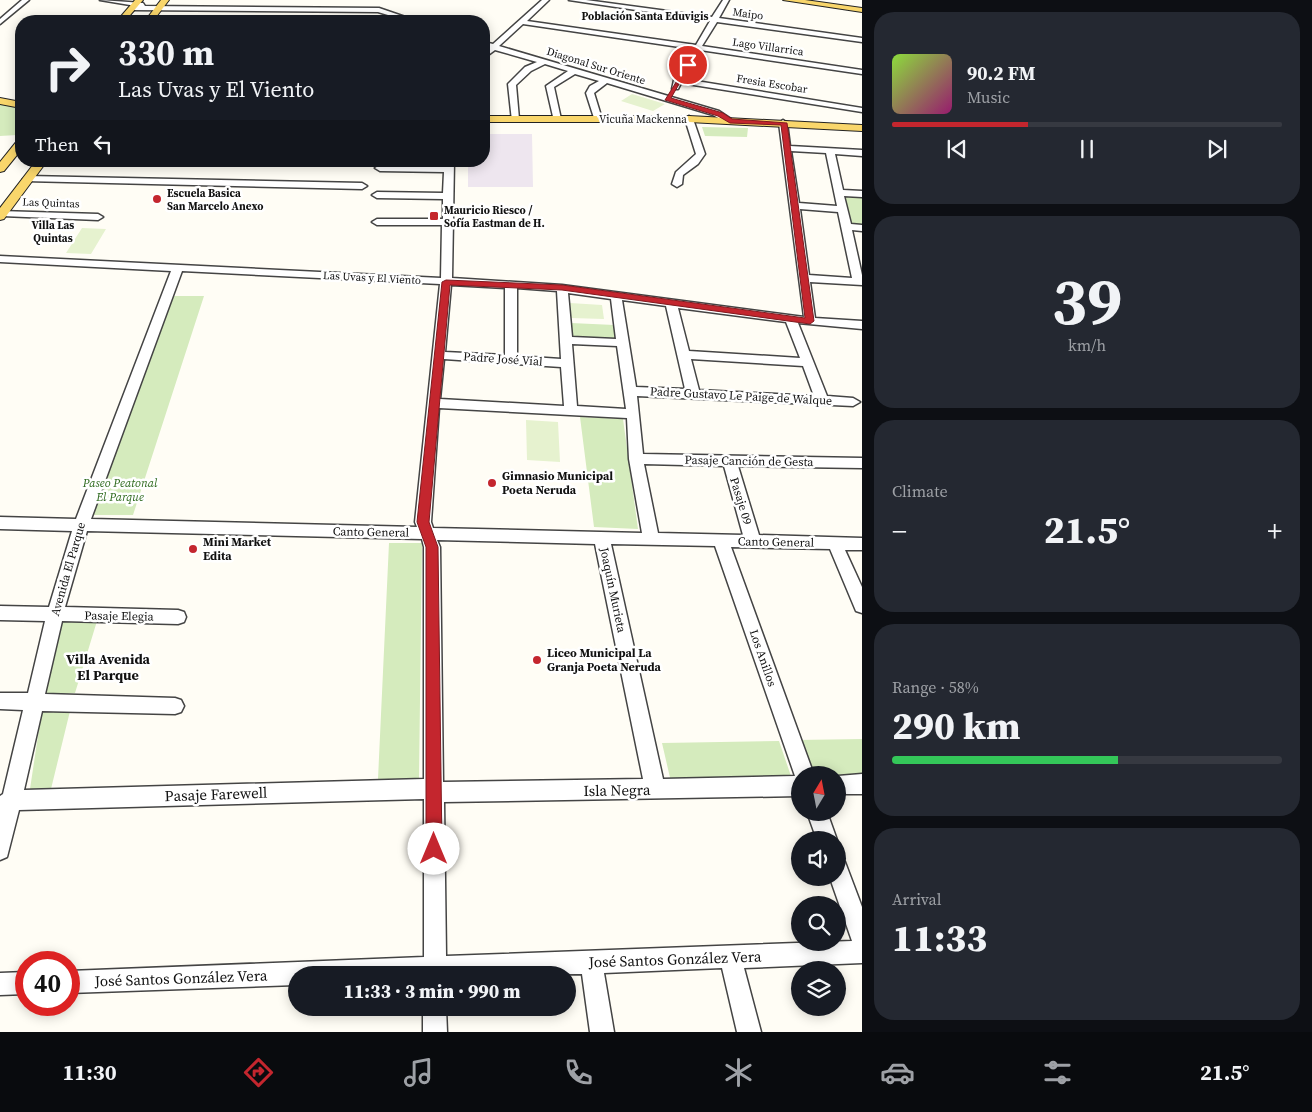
<!DOCTYPE html>
<meta charset="utf-8">
<style>
body{margin:0;font-family:"Source Serif 4",serif;background:#242831;color:#f1f3f6;height:100vh;display:flex;flex-direction:column;font-size:19px;white-space:nowrap}
*{box-sizing:border-box;margin:0}
p{font-size:16px;color:#9ea1a6}
.icon{flex:none;width:28px;height:28px;fill:none;stroke:currentColor;stroke-width:2;stroke-linecap:round;stroke-linejoin:round}
.map{position:relative;flex:1;overflow:hidden}
.details{display:flex;flex-direction:column;gap:12px;padding:12px;background:#0d0f14;width:450px}
.details>*{flex:none}
.banner{position:absolute;left:15px;top:15px;width:475px;height:152px;border-radius:20px;box-shadow:0 2px 12px #0003;background:#171b24;color:#f1f3f6;overflow:hidden}
.needle{width:32px;rotate:10deg}
.controls{position:absolute;left:791px;top:766px;display:grid;gap:10px}
.controls a{display:grid;place-items:center;width:55px;height:55px;border-radius:50%;background:#171b24;box-shadow:0 2px 12px #0003;font-size:25px}
.speed{position:absolute;left:15px;top:951px;display:flex;gap:10px;font-size:25px;font-weight:700;text-align:center}
.speed>*{display:grid;place-content:center;width:65px;height:65px;border-radius:50%;background:#171b24;box-shadow:0 2px 12px #0003;line-height:1}
.speed .limit{border:8px solid #d22;background:#fff;color:#111}
.pin{position:absolute;display:grid;place-items:center;width:42px;height:42px;color:#fff;margin:-21px;border:2px solid #fff;border-radius:50%;box-shadow:0 1px 5px #0007}
.me{position:absolute;width:55px;margin:-28px;rotate:0deg;stroke-linejoin:round;filter:drop-shadow(0 0 4px #0008)}
.turn{display:flex;align-items:center;gap:18px;height:105px;padding:0 20px;font-size:22px}
.turn .icon{width:65px;height:65px;stroke-width:2.5}
.turn b{display:block;font-size:35px;line-height:42px}
.then{display:flex;align-items:center;height:48px;padding:0 20px;background:#0003;gap:10px;font-size:19px}
.big{font-size:38px;font-weight:800;line-height:1.1}
.details .widget{flex:1;display:flex;flex-direction:column;justify-content:center;gap:8px;min-width:0;padding:0 18px;border-radius:20px;background:#242831}
.details .dial{align-items:center;gap:0}
.dial b{font-size:65px;line-height:1}
.song{display:flex;align-items:center;gap:15px}
.cover{width:60px;height:60px;border-radius:8px;background:linear-gradient(135deg,hsl(90 70% 55%),hsl(320 70% 35%))}
.played{height:5px;border-radius:2px;background:linear-gradient(90deg,#c4262e 35%,#363941 35%)}
.keys{display:flex;justify-content:space-around;direction:ltr}
.heat{display:flex;justify-content:space-between;align-items:center;font-size:28px;direction:ltr}
.charge{height:8px;border-radius:4px;background:linear-gradient(90deg,#34c759 58%,#363941 0)}
.trip{position:absolute;left:288px;top:966px;width:288px;height:50px;border-radius:25px;background:#171b24;box-shadow:0 2px 12px #0003;font-weight:800;line-height:50px;text-align:center}
.dock{display:flex;height:80px;justify-content:space-around;align-items:center;background:#090b0e;color:#9ea1a6}
.dock .icon{width:35px;height:35px}
.dock .current{color:#c4262e}
.dock b{font-size:22px;color:#f1f3f6}
main{display:flex;flex:1;min-height:0}
.map>svg:first-child{display:block}
.industrial{fill:#eee6ef}
.green{fill:#d5ebbd}
.pitch{fill:#e6f2cf}
.lines{fill:none;stroke-linecap:round;stroke-linejoin:round}
.minor-casing{stroke:#444;stroke-width:3}
.major-casing{stroke:#222;stroke-width:2}
.minor{fill:#fff;fill-rule:evenodd}
.major{fill:#f9d66b;fill-rule:evenodd}
.route{fill:#c4262e;stroke:#7f191e}
.poi-dot{fill:#c4262e;stroke:#fff;stroke-width:2}
.labels{text-anchor:middle;dominant-baseline:central;stroke-width:5;stroke-linejoin:round;paint-order:stroke}
.far-street-label{font-size:11px;fill:#111;stroke:#fff}
.far-neighbourhood-label{font-size:11px;font-weight:bold;fill:#111;stroke:#fff}
.far-poi-label{font-size:11px;font-weight:bold;fill:#111;stroke:#fff;text-anchor:start}
.street-label{font-size:12px;fill:#111;stroke:#fff}
.poi-label{font-size:12px;font-weight:bold;fill:#111;stroke:#fff;text-anchor:start}
.park-label{font-size:12px;font-style:italic;fill:#2f6b1f;stroke:#fff}
.neighbourhood-label{font-size:14px;font-weight:bold;fill:#111;stroke:#fff}
.near-street-label{font-size:15px;fill:#111;stroke:#fff}
</style>
<main>
<div class="map">
<svg width="862" height="1032" viewBox="0 0 862 1032">
<rect width="100%" height="100%" fill="#fffdf5"/>
<!-- industrial -->
<path class="industrial" d="M484,134H532L533,187H468V161H484Z"/>
<!-- green -->
<path class="green" d="M0,103L21,106V131L17,135L0,136Z
M702,127L748,128L747,137L705,136Z
M842,195L862,197V226L850,225Z
M171,296H204L133,515H89Z
M571,323L614,325L616,341L573,339Z
M580,417L623,419L638,529L594,527Z
M389,543H422L419,779H378Z
M62,620L97,621L75,693L45,695Z
M71,707L51,789H30L42,709Z
M862,739V777L809,775L797,740Z
M779,741L792,779L671,782L662,743Z"/>
<!-- pitch -->
<path class="pitch" d="M632,94L665,104L653,111L621,101Z
M82,228L106,229L91,254L66,253Z
M570,303L602,305L604,319L571,318Z
M526,420L558,422L560,462L527,460Z"/>
<g class="lines">
<!-- minor casing -->
<g class="minor-casing">
<path id="minor" d="M22,0H29L0,24V19Z
M100,0L143,3L145,6L379,8L417,21H408L378,12L133,10L131,7L136,6Z
M542,0H549L527,21L696,45L710,21L569,0H586L712,17L723,0H729L719,18L862,38V42L717,22L702,46L862,70V74L700,50L684,79L862,108V112L681,83L678,89H672L674,80L693,49L523,24L499,46L719,111L734,121L727,123L713,115L607,83L594,93L602,119L595,121L586,93L590,86L599,81L575,74L554,87L561,119L554,121L546,86L568,71L545,64L531,71L516,85L519,119L512,121L508,84L525,67L537,62L495,50L484,58V52L489,48L484,46V42L493,44Z
M689,116L693,119L705,154L698,164L683,175L682,184L677,187L672,184L676,172L696,154L685,119Z
M783,120L787,123L790,146L862,150V156L835,154L843,190L862,191V197L844,196L851,224L862,225V231L852,230L862,275V285L810,282L815,318L862,321V329L798,323L827,396L853,398L860,402L853,406L637,396L643,454L862,458V468L738,466L759,535L862,538V550H845L862,587V613L856,611L830,549L731,547L814,775H800V796L444,802L446,956L852,941L830,878H838V859L845,862L862,907V963L744,968L761,1032H737L722,968L604,973L614,1032H590L582,974L296,975V985L69,993V971L424,957V799L19,810L7,857L0,860V796L3,794L23,710L0,709V693H28L45,621L0,620V606L49,607L72,531L0,529V517L76,519L171,271L0,262V256L441,278L442,225H377L372,222L377,219H443V199L377,198L372,195L377,192L443,193L444,172L380,171L375,168L380,165L444,166V161H454L452,278L562,285L804,317L779,123ZM791,151L826,153L837,206L799,203ZM800,209L838,212L852,278L809,275ZM182,271L440,284L415,522L417,527L91,519ZM451,285L505,288V355L445,352ZM517,288L557,291L561,359L517,356ZM568,293L611,299L616,339L572,337ZM622,300L666,306L685,389L636,387ZM678,308L786,322L800,358L689,351ZM572,344L617,346L626,409L577,406ZM444,359L561,367L564,406L440,399ZM691,359L803,366L814,396L699,390ZM439,408L627,418L629,459L642,533L433,528L431,522ZM644,464L724,466L743,535L658,533ZM87,531L422,539L424,547V779L24,790L42,711L175,714L181,712L184,706L181,700L175,698L45,694L62,621L178,624L184,622L186,617L184,612L178,610L65,607ZM437,540L595,544L643,779L443,782L440,547ZM611,544L715,546L795,776L663,779Z
M28,176L362,183L367,186L362,189L25,181L23,179Z
M0,211L98,214L103,217L98,220L2,216Z
M862,774V794H838V776Z
M807,812H827L837,840H817Z
M26,972V994L0,995V973Z
M423,1008H446L447,1032H423Z"/>
</g>
<!-- major casing -->
<g class="major-casing">
<path id="major" d="M135,0H143L125,21H117Z
M161,0H169L153,21H145Z
M783,0H805L862,8V12Z
M0,98L21,102V108L0,104Z
M484,116H689L862,125V131L689,122H484Z
M21,140V150L4,171L0,172V162L17,141Z
M36,161H47L4,219L0,220V208Z"/>
</g>
<!-- minor -->
<use href="#minor" class="minor"/>
<!-- major -->
<use href="#major" class="major"/>
</g>
<!-- route -->
<path class="route" d="M688,63L690,65L671,98L723,113L732,119L787,123L814,321L810,324L562,290L450,285L429,522L438,547L442,849L439,855L434,857L428,855L426,849V547L417,522L442,282L446,280L562,285L805,318L781,125L730,123L718,116L665,100Z"/>
<!-- markers -->
<g class="poi-dot">
<circle cx="157" cy="199" r="5"/>
<rect x="429" y="211" width="10" height="10" rx="2.5"/>
<circle cx="492" cy="483" r="5"/>
<circle cx="193" cy="549" r="5"/>
<circle cx="537" cy="660" r="5"/>
</g>
<g class="labels">
<!-- far-street labels -->
<g class="far-street-label">
<text transform="translate(748 14) rotate(8)">Maipo</text>
<text transform="translate(768 47) rotate(8)">Lago Villarrica</text>
<text transform="translate(596 66) rotate(17)">Diagonal Sur Oriente</text>
<text transform="translate(772 84) rotate(9)">Fresia Escobar</text>
<text x="643" y="119">Vicuña Mackenna</text>
<text transform="translate(51 203) rotate(2)">Las Quintas</text>
<text transform="translate(372 278) rotate(3)">Las Uvas y El Viento</text>
</g>
<!-- far-neighbourhood labels -->
<g class="far-neighbourhood-label">
<text x="645" y="16">Población Santa Eduvigis</text>
<text x="53" y="225">Villa Las<tspan x="53" dy="13">Quintas</tspan></text>
</g>
<!-- far-poi labels -->
<g class="far-poi-label">
<text x="167" y="193">Escuela Basica<tspan x="167" dy="13">San Marcelo Anexo</tspan></text>
<text x="444" y="210">Mauricio Riesco /<tspan x="444" dy="13">Sofía Eastman de H.</tspan></text>
</g>
<!-- street labels -->
<g class="street-label">
<text transform="translate(503 359) rotate(4)">Padre José Vial</text>
<text transform="translate(741 396) rotate(3)">Padre Gustavo Le Paige de Walque</text>
<text transform="translate(749 461) rotate(1)">Pasaje Canción de Gesta</text>
<text transform="translate(741 501) rotate(73)">Pasaje 09</text>
<text transform="translate(371 532) rotate(1)">Canto General</text>
<text transform="translate(776 542) rotate(1)">Canto General</text>
<text transform="translate(68 569) rotate(-74)">Avenida El Parque</text>
<text transform="translate(613 590) rotate(78)">Joaquín Murieta</text>
<text transform="translate(119 616) rotate(1)">Pasaje Elegia</text>
<text transform="translate(763 658) rotate(71)">Los Anillos</text>
</g>
<!-- poi labels -->
<g class="poi-label">
<text x="502" y="476">Gimnasio Municipal<tspan x="502" dy="14">Poeta Neruda</tspan></text>
<text x="203" y="542">Mini Market<tspan x="203" dy="14">Edita</tspan></text>
<text x="547" y="653">Liceo Municipal La<tspan x="547" dy="14">Granja Poeta Neruda</tspan></text>
</g>
<!-- park labels -->
<g class="park-label">
<text x="120" y="483">Paseo Peatonal<tspan x="120" dy="14">El Parque</tspan></text>
</g>
<!-- neighbourhood labels -->
<g class="neighbourhood-label">
<text x="108" y="659">Villa Avenida<tspan x="108" dy="16">El Parque</tspan></text>
</g>
<!-- near-street labels -->
<g class="near-street-label">
<text transform="translate(617 790) rotate(-1)">Isla Negra</text>
<text transform="translate(216 794) rotate(-2)">Pasaje Farewell</text>
<text transform="translate(675 959) rotate(-2)">José Santos González Vera</text>
<text transform="translate(181 978) rotate(-2)">José Santos González Vera</text>
</g>
</g>
</svg>
<div class="controls">
<a><svg class="needle" viewBox="-14 -14 28 28"><path d="M0-13l5 13h-10z" fill="#e53935"/><path d="M0 13l5-13h-10z" fill="#9ea1a6"/></svg></a>
<a><svg class="icon" aria-label="sound" viewBox="0 0 24 24"><path d="M4 9h4l5-4v14l-5-4H4zM17 9q2 3 0 6"/></svg></a>
<a><svg class="icon" aria-label="search" viewBox="0 0 24 24"><circle cx="10" cy="10" r="6"/><path d="M15 15l6 6"/></svg></a>
<a><svg class="icon" aria-label="layers" viewBox="0 0 24 24"><path d="M12 4l9 5-9 5-9-5zM3 14l9 5 9-5"/></svg></a>
</div>
<div class="speed"><div class="limit">40</div></div>
<div class="pin" style="left:688px;top:65px;background:#d93025"><svg class="icon" aria-label="arrive" viewBox="0 0 24 24"><path d="M6 21V4h12l-3 4 3 4H6"/></svg></div>
<svg class="me" style="left:434px;top:849px" viewBox="-20 -20 40 40"><circle r="19" fill="#fff"/><path d="M0-13L10 11 0 6-10 11z" fill="#c4262e"/></svg>
<div class="trip">11:33 · 3 min · 990 m</div>
<div class="banner">
<div class="turn"><svg class="icon" aria-label="right" viewBox="0 0 24 24"><path d="M7 20v-9h11M14 6l5 5-5 5"/></svg><div><b>330 m</b>Las Uvas y El Viento</div></div>
<div class="then">Then<svg class="icon" aria-label="left" viewBox="0 0 24 24"><path d="M17 20v-9H6M10 6l-5 5 5 5"/></svg></div>
</div>
</div>
<section class="details">
<div class="widget">
<div class="song"><i class="cover"></i><div><b>90.2 FM</b><p>Music</p></div></div>
<div class="played"></div>
<div class="keys"><svg class="icon" aria-label="previous" viewBox="0 0 24 24"><path d="M18 5L8 12l10 7zM5 5v14"/></svg><svg class="icon" aria-label="pause" viewBox="0 0 24 24"><path d="M8 5v14M16 5v14"/></svg><svg class="icon" aria-label="next" viewBox="0 0 24 24"><path d="M6 5l10 7-10 7zM19 5v14"/></svg></div>
</div>
<div class="widget dial"><b>39</b><p>km/h</p></div>
<div class="widget"><p>Climate</p>
<div class="heat"><a>−</a><b class="big">21.5°</b><a>+</a></div>
</div>
<div class="widget"><p>Range · 58%</p><b class="big">290 km</b><div class="charge"></div></div>
<div class="widget"><p>Arrival</p><b class="big">11:33</b></div>
</section>
</main>
<nav class="dock">
<b>11:30</b>
<svg class="icon current" aria-label="directions" viewBox="0 0 24 24"><path d="M12 3l9 9-9 9-9-9zM9 14v-3h6M13 9l2 2-2 2"/></svg>
<svg class="icon" aria-label="music" viewBox="0 0 24 24"><path d="M9 18V5l10-2v13"/><circle cx="6" cy="18" r="3"/><circle cx="16" cy="16" r="3"/></svg>
<svg class="icon" aria-label="phone" viewBox="0 0 24 24"><path d="M5 4h4l2 5-3 2q2 4 5 5l2-3 5 2v4C11 20 4 13 5 4z"/></svg>
<svg class="icon" aria-label="climate" viewBox="0 0 24 24"><path d="M12 3v18M4 7l16 10M4 17L20 7"/></svg>
<svg class="icon" aria-label="car" viewBox="0 0 24 24"><path d="M5 17H2v-5l4-1 3-4h7l3 4 3 1v5h-3M9 17h6M6 11h13"/><circle cx="7" cy="17" r="2"/><circle cx="17" cy="17" r="2"/></svg>
<svg class="icon" aria-label="filters" viewBox="0 0 24 24"><path d="M4 7h16M4 17h16"/><circle cx="9" cy="7" r="2"/><circle cx="15" cy="17" r="2"/></svg>
<b>21.5°</b>
</nav>
